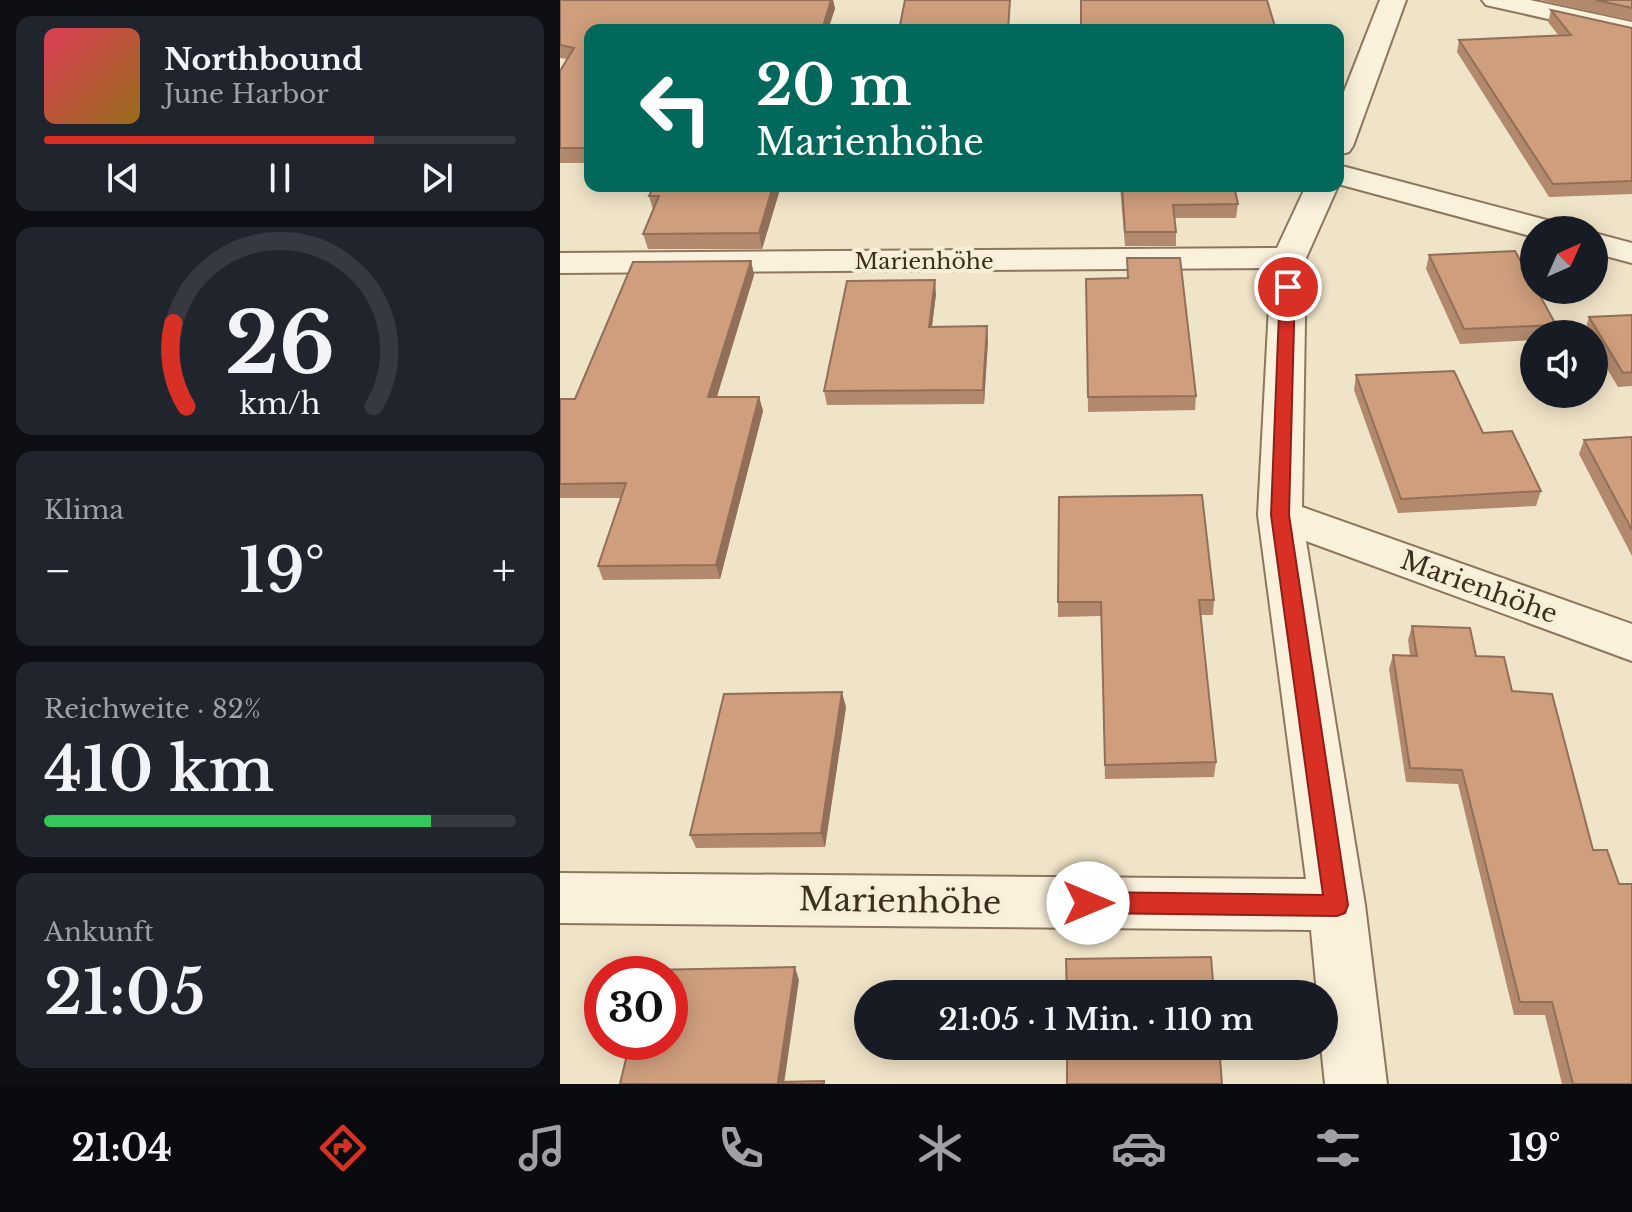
<!DOCTYPE html>
<html lang="de">
<meta charset="utf-8">
<style>
body{margin:0;font-family:"Libre Baskerville",serif;background:#20242c;color:#f1f3f6;height:100vh;display:flex;flex-direction:column;font-size:30px;white-space:nowrap}
*{box-sizing:border-box;margin:0}
p{font-size:26px;color:#9ea1a6}
.icon{flex:none;width:44px;height:44px;fill:none;stroke:currentColor;stroke-width:2;stroke-linecap:round;stroke-linejoin:round}
.map{position:relative;flex:1;overflow:hidden}
.side{display:flex;flex-direction:column;gap:16px;padding:16px;background:#0d0f14;width:560px}
.side>*{flex:none}
.hud{position:absolute;left:24px;top:24px;width:760px;height:168px;border-radius:16px;box-shadow:0 4px 20px #0003;background:#00695c;color:#fff;overflow:hidden}
.needle{width:52px;rotate:45deg}
.fabs{position:absolute;left:960px;top:216px;display:grid;gap:16px}
.fabs a{display:grid;place-items:center;width:88px;height:88px;border-radius:50%;background:#171b24;box-shadow:0 4px 20px #0003;font-size:40px}
.speed{position:absolute;left:24px;top:956px;display:flex;gap:16px;font-size:40px;font-weight:700;text-align:center}
.speed>*{display:grid;place-content:center;width:104px;height:104px;border-radius:50%;background:#171b24;box-shadow:0 4px 20px #0003;line-height:1}
.speed .limit{border:12px solid #d22;background:#fff;color:#111}
.pin{position:absolute;display:grid;place-items:center;width:68px;height:68px;color:#fff;margin:-34px;border:4px solid #fff;border-radius:50%;box-shadow:0 2px 8px #0007}
.me{position:absolute;width:88px;margin:-44px;rotate:90deg;stroke-linejoin:round;filter:drop-shadow(0 0 6px #0008)}
.turn{display:flex;align-items:center;gap:28px;height:168px;padding:0 40px;font-size:36px}
.turn .icon{width:104px;height:104px;stroke-width:2.5}
.turn b{display:block;font-size:56px;line-height:68px}
.big{font-size:60px;font-weight:600;line-height:1.1}
.side .widget{flex:1;display:flex;flex-direction:column;justify-content:center;gap:12px;min-width:0;padding:0 28px;border-radius:16px;background:#20242c}
.side .dial{align-items:center;gap:0}
.dial svg{height:208px;overflow:visible;fill:none;stroke:#363941;stroke-width:7;stroke-linecap:round;text-anchor:middle}
.dial text{fill:#f1f3f6;stroke:none}
.song{display:flex;align-items:center;gap:24px}
.cover{width:96px;height:96px;border-radius:12px;background:linear-gradient(135deg,hsl(350 70% 55%),hsl(40 70% 35%))}
.played{height:8px;border-radius:4px;background:linear-gradient(90deg,#d93025 70%,#363941 70%)}
.keys{display:flex;justify-content:space-around;direction:ltr}
.heat{display:flex;justify-content:space-between;align-items:center;font-size:44px;direction:ltr}
.charge{height:12px;border-radius:6px;background:linear-gradient(90deg,#34c759 82%,#363941 0)}
.trip{position:absolute;left:294px;top:980px;width:484px;height:80px;border-radius:40px;background:#171b24;box-shadow:0 4px 20px #0003;font-weight:600;line-height:80px;text-align:center}
.tabs{display:flex;height:128px;justify-content:space-around;align-items:center;background:#090b0e;color:#9ea1a6}
.tabs .icon{width:56px;height:56px}
.tabs .selected{color:#d93025}
.tabs b{font-size:36px;color:#f1f3f6}
main{display:flex;flex:1;min-height:0}
.map>svg:first-child{display:block}
.lines{fill:none;stroke-linecap:round;stroke-linejoin:round}
.minor-casing{stroke:#8d765c;stroke-width:4}
.minor{fill:#faf1dc;fill-rule:evenodd}
.wall{fill:#b2896c}
.shaded-wall{fill:#916f58}
.building{fill:#cf9f7d;stroke:#916f58;stroke-width:2}
.route{fill:#d93025;stroke:#8d1f18;stroke-width:2}
.labels{text-anchor:middle;dominant-baseline:central;stroke-width:8;stroke-linejoin:round;paint-order:stroke}
.far-street-label{font-size:22px;fill:#3d2e20;stroke:#f7eed8}
.street-label{font-size:26px;fill:#3d2e20;stroke:#f7eed8}
.near-street-label{font-size:32px;fill:#3d2e20;stroke:#f7eed8}
</style>
<main>
<section class="side">
<div class="widget">
<div class="song"><i class="cover"></i><div><b>Northbound</b><p>June Harbor</p></div></div>
<div class="played"></div>
<div class="keys"><svg class="icon" aria-label="previous" viewBox="0 0 24 24"><path d="M18 5L8 12l10 7zM5 5v14"/></svg><svg class="icon" aria-label="pause" viewBox="0 0 24 24"><path d="M8 5v14M16 5v14"/></svg><svg class="icon" aria-label="next" viewBox="0 0 24 24"><path d="M6 5l10 7-10 7zM19 5v14"/></svg></div>
</div>
<div class="widget dial"><svg viewBox="0 0 100 80">
<path d="M14 69A42 42 0 1 1 86 69"/>
<path d="M14 69A42 42 0 0 1 9 37" stroke="#d93025"/>
<text x="50" y="56" font-size="32" font-weight="700">26</text>
<text x="50" y="72" font-size="11">km/h</text>
</svg></div>
<div class="widget"><p>Klima</p>
<div class="heat"><a>−</a><b class="big">19°</b><a>+</a></div>
</div>
<div class="widget"><p>Reichweite · 82%</p><b class="big">410 km</b><div class="charge"></div></div>
<div class="widget"><p>Ankunft</p><b class="big">21:05</b></div>
</section>
<div class="map">
<svg width="1072" height="1084" viewBox="0 0 1072 1084">
<rect width="100%" height="100%" fill="#f0e4c8"/>
<g class="lines">
<!-- minor casing -->
<g class="minor-casing">
<path id="minor" d="M820,0H846L793,146L789,152L778,155V107Z
M922,0H970L1072,22V38L926,5Z
M778,165L998,223L1003,230H974V237L778,184Z
M746,186H778L746,258L742,507L1072,624V661L746,541L805,905L827,1084H765L761,1046H764V994H757L751,930L0,923V873L746,879L698,515L711,268L0,273V253L717,248Z
M1034,233L1072,243V263L1034,253Z"/>
</g>
<!-- minor -->
<use href="#minor" class="minor"/>
</g>
<!-- wall -->
<path class="wall" d="M0,0H273L275,9L30,30V163H0V71L7,59L0,58Z
M981,0H1072V21Z
M991,10L1072,28V194L989,197L897,52L899,40L999,36L988,22Z
M221,186L202,249H88L83,234L93,210L89,196Z
M560,186H674L678,204L676,218H615L616,232V246H565Z
M869,255L996,325L994,334H974V340L900,344L866,269Z
M567,258L636,396L635,410L528,412L526,279L567,278Z
M191,261L194,275L157,397H199L203,411L160,579L43,580L38,566L61,498H0V399H15Z
M376,294L372,327L428,340L424,404L267,405L264,391Z
M1072,315V386L1058,387L1034,347V334H1026L1025,331L1029,317Z
M796,375L923,433L981,491L976,506L838,513L794,390Z
M1072,437V556L1019,454L1024,440Z
M654,600L653,615H640L656,762L654,777L545,779L541,616L498,617V602Z
M852,626L916,656L952,691L1072,1084H1002L985,1015H954L898,784L846,782L829,669L833,655H850L848,640Z
M286,707L265,847L136,848L130,835Z"/>
<!-- shaded-wall -->
<path class="shaded-wall" d="M271,0H273L275,9L268,30H262Z
M213,186H221L202,249L199,233Z
M191,261L194,275L152,412L148,397Z
M375,280L376,294L370,341L369,327Z
M427,326L428,340L424,404L423,390Z
M199,397L203,411L160,579L156,565Z
M282,692L286,707L265,847L261,833Z
M235,967L239,980L224,1084L218,1082Z"/>
<!-- building -->
<path class="building" d="M0,0H271L262,30H30V148H0V71L14,48L0,45Z
M345,0H450L448,30H339Z
M521,0H707L716,30H521Z
M1036,0H1072V8Z
M991,10L1072,28V181L993,184L899,40L1011,35Z
M94,186H213L199,233L83,234L99,196H89Z
M562,186H674L678,204L613,205L616,232H565Z
M955,251L974,285V290H977L996,325L904,329L869,255Z
M567,258H620L636,396L528,397L526,279L568,278Z
M191,261L148,397H199L156,565L38,566L66,483L0,484V399H15L73,262Z
M375,280L369,327L427,326L423,390L264,391L287,281Z
M1072,315V372L1063,373L1029,317Z
M894,371L923,433L952,431L981,491L841,499L796,375Z
M1072,437V530L1024,440Z
M642,495L654,600H639L656,762L545,765L541,602H498L499,497Z
M852,626L910,628L916,656L944,657L952,691L992,694L1033,850H1047L1059,884H1072V1084H1013L992,1002H960L902,770L850,768L833,655L857,656Z
M282,692L261,833L130,835L164,694Z
M651,957L654,994H507L506,959Z
M235,967L218,1082L264,1081V1084H60L70,1042H110V974H86L87,970Z
M507,1046H659L662,1084H507Z"/>
<!-- route -->
<path class="route" d="M728,283L735,287L729,515L788,905L785,913L777,916L528,913L520,910L517,903L520,895L528,892L763,895L711,515L720,287Z"/>
<g class="labels">
<!-- far-street labels -->
<g class="far-street-label">
<text x="364" y="261">Marienhöhe</text>
</g>
<!-- street labels -->
<g class="street-label">
<text transform="translate(919 587) rotate(20)">Marienhöhe</text>
</g>
<!-- near-street labels -->
<g class="near-street-label">
<text transform="translate(340 901) rotate(1)">Marienhöhe</text>
</g>
</g>
</svg>
<div class="fabs">
<a><svg class="needle" viewBox="-14 -14 28 28"><path d="M0-13l5 13h-10z" fill="#e53935"/><path d="M0 13l5-13h-10z" fill="#9ea1a6"/></svg></a>
<a><svg class="icon" aria-label="sound" viewBox="0 0 24 24"><path d="M4 9h4l5-4v14l-5-4H4zM17 9q2 3 0 6"/></svg></a>
</div>
<div class="speed"><div class="limit">30</div></div>
<div class="pin" style="left:728px;top:287px;background:#d93025"><svg class="icon" aria-label="arrive" viewBox="0 0 24 24"><path d="M6 21V4h12l-3 4 3 4H6"/></svg></div>
<svg class="me" style="left:528px;top:903px" viewBox="-20 -20 40 40"><circle r="19" fill="#fff"/><path d="M0-13L10 11 0 6-10 11z" fill="#d93025"/></svg>
<div class="trip">21:05 · 1 Min. · 110 m</div>
<div class="hud">
<div class="turn"><svg class="icon" aria-label="left" viewBox="0 0 24 24"><path d="M17 20v-9H6M10 6l-5 5 5 5"/></svg><div><b>20 m</b>Marienhöhe</div></div>
</div>
</div>
</main>
<nav class="tabs">
<b>21:04</b>
<svg class="icon selected" aria-label="directions" viewBox="0 0 24 24"><path d="M12 3l9 9-9 9-9-9zM9 14v-3h6M13 9l2 2-2 2"/></svg>
<svg class="icon" aria-label="music" viewBox="0 0 24 24"><path d="M9 18V5l10-2v13"/><circle cx="6" cy="18" r="3"/><circle cx="16" cy="16" r="3"/></svg>
<svg class="icon" aria-label="phone" viewBox="0 0 24 24"><path d="M5 4h4l2 5-3 2q2 4 5 5l2-3 5 2v4C11 20 4 13 5 4z"/></svg>
<svg class="icon" aria-label="climate" viewBox="0 0 24 24"><path d="M12 3v18M4 7l16 10M4 17L20 7"/></svg>
<svg class="icon" aria-label="car" viewBox="0 0 24 24"><path d="M5 17H2v-5l4-1 3-4h7l3 4 3 1v5h-3M9 17h6M6 11h13"/><circle cx="7" cy="17" r="2"/><circle cx="17" cy="17" r="2"/></svg>
<svg class="icon" aria-label="filters" viewBox="0 0 24 24"><path d="M4 7h16M4 17h16"/><circle cx="9" cy="7" r="2"/><circle cx="15" cy="17" r="2"/></svg>
<b>19°</b>
</nav>
